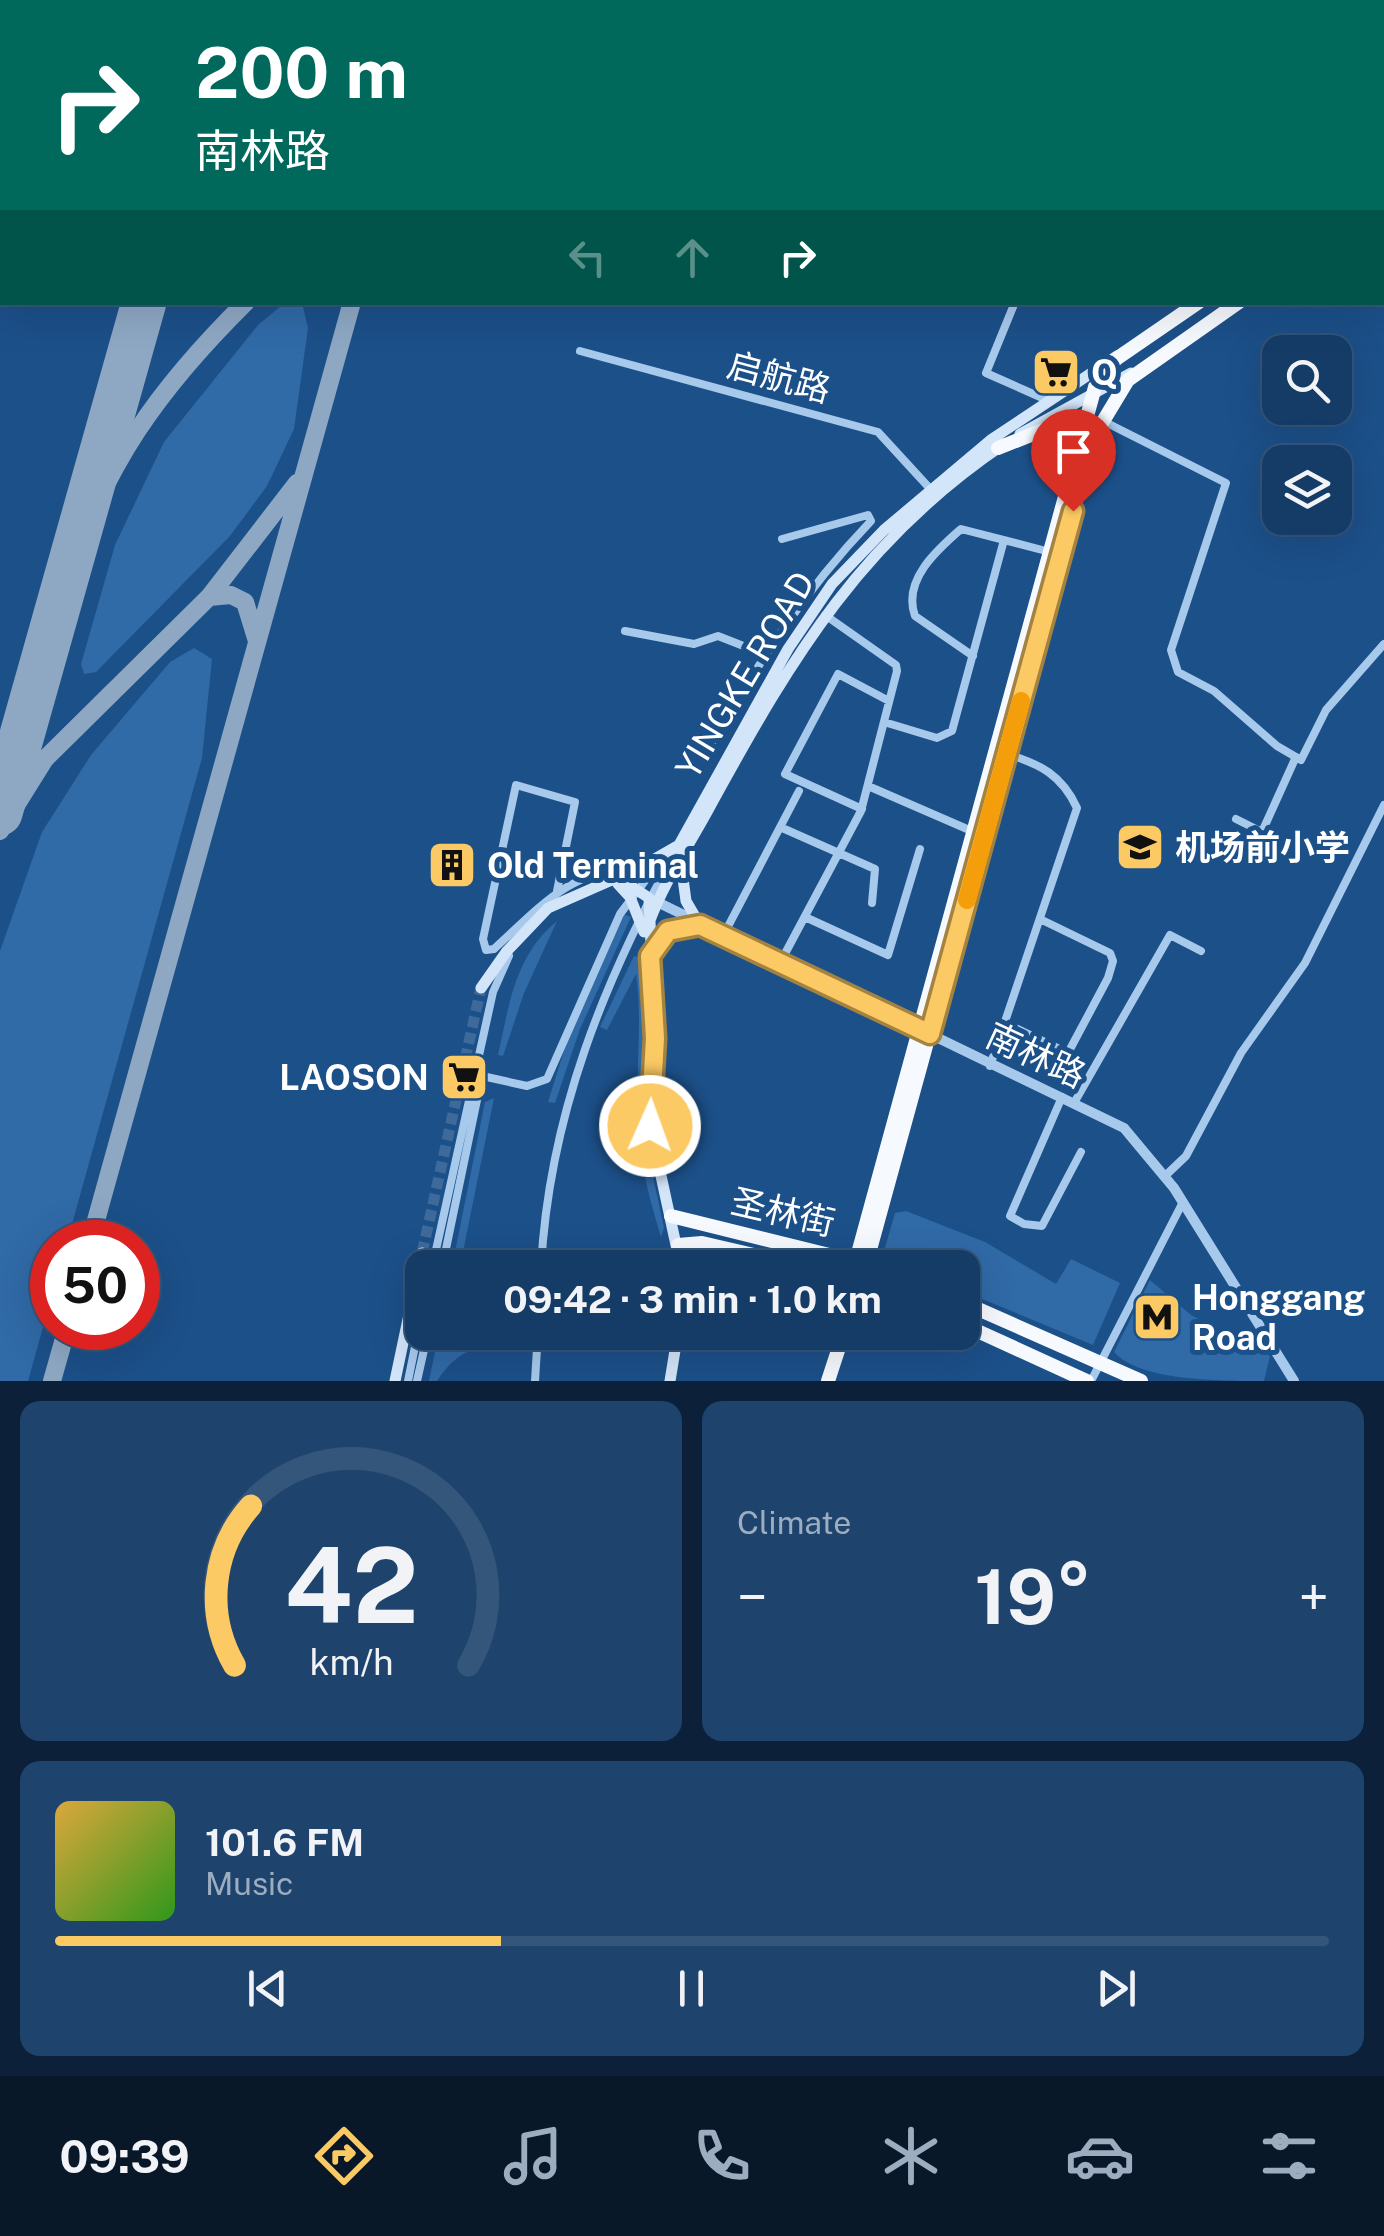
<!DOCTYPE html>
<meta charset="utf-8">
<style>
body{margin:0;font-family:"Public Sans","Noto Sans SC",sans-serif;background:#1e436d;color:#f1f3f6;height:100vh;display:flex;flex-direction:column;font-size:38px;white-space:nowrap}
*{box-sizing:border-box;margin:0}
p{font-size:32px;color:#9dadc0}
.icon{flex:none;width:55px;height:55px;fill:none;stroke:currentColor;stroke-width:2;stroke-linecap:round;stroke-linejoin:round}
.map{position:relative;height:1381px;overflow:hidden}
.drawer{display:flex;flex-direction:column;gap:20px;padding:20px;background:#0c2139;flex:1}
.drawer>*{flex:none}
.banner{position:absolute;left:0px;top:0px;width:1385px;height:305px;box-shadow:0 10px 40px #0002,0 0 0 2px #34567b;background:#00695c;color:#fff;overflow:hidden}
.tools{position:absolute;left:1262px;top:335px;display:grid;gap:20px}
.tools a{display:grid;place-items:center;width:90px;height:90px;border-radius:20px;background:#153c67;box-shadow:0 10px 40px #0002,0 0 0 2px #34567b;font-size:50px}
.speed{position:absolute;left:30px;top:1220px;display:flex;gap:20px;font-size:50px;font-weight:700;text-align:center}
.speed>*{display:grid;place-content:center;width:130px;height:130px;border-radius:50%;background:#153c67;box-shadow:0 10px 40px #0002,0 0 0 2px #34567b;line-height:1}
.speed .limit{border:15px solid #d22;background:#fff;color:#111}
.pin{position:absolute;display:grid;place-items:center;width:85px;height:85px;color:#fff;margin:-102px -42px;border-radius:50% 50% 50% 0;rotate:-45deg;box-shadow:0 0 10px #0007}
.pin .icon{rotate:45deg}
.me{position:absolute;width:110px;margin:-55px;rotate:2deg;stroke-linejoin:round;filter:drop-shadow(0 0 8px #0008)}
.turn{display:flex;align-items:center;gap:35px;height:210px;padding:0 30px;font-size:45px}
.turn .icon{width:130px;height:130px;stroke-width:2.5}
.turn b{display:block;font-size:70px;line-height:85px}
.lanes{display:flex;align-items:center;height:95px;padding:0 30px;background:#0003;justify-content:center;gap:50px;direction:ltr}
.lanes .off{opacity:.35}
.big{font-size:75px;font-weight:700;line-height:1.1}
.drawer .widget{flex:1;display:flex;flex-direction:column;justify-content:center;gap:15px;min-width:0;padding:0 35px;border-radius:20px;background:#1e436d}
.drawer .dial{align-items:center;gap:0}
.dial svg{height:260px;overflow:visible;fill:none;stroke:#34567b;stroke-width:7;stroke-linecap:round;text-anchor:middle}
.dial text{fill:#f1f3f6;stroke:none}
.song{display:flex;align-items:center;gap:30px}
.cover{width:120px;height:120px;border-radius:15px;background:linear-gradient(135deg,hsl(40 70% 55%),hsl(110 70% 35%))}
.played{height:10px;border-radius:5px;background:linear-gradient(90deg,#fcca64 35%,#34567b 35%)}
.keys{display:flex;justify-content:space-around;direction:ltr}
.heat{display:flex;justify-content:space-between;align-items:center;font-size:55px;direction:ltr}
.drawer .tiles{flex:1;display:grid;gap:20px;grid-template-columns:1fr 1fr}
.widget:last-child{grid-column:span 2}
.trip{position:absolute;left:405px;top:1250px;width:575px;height:100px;border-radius:20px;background:#153c67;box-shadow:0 10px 40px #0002,0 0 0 2px #34567b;font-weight:700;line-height:100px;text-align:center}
.menu{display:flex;height:160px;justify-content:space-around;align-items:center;background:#081829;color:#9dadc0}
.menu .icon{width:70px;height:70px}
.menu .current{color:#fcca64}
.menu b{font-size:45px;color:#f1f3f6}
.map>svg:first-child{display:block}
.green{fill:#306aa7}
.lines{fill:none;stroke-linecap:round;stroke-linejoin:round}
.taxiway{stroke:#8ea8c4;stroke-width:18}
.runway{stroke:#8ea8c4;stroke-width:45}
.secondary-tunnel{stroke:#3e6a9b;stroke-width:11;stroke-dasharray:11 5.5;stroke-linecap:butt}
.minor{stroke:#a7c9ec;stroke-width:8}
.tertiary{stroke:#a7c9ec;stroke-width:10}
.secondary{stroke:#d3e5f9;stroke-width:11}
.trunk{stroke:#f6faff;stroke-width:14}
.route-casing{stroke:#a48341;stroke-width:25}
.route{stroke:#fcca64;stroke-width:18}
.slow{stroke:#f59e0b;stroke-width:18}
.labels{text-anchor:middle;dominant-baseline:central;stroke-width:10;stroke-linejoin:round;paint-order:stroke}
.poi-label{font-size:35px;font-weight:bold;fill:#fff;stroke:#1c5089;text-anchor:start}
.street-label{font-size:35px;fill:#fff;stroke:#1c5089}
</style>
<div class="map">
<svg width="1384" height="1381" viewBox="0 0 1384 1381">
<rect width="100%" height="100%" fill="#1c5089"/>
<!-- green -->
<path class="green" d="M281,306L303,307L308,328L294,429L267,486L230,536L96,672L84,674L81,664L115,545L164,442L258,325Z
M194,648L212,659L202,758L67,1242H52V1295L28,1381H0V951L42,832L91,755L170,662Z
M623,914L631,917L580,1029L555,1103L548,1102L567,1041Z
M557,921L524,993L503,1056L498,1055C509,1005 515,955 557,921Z
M634,956L640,958L647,1014L644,1135L664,1228L661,1237C650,1200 639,1162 638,1122C635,1072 643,1024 636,974L607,1030L600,1027Z
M494,1098L460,1267H452L485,1102Z
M906,1211L985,1242L1056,1284L1071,1259L1120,1283L1093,1345L963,1291L962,1268L906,1267L882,1258L895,1213Z
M1150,1280L1191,1315L1270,1356L1264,1381C1220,1381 1139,1381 1114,1352Z
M439,1333H506L527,1338L526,1349C487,1341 459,1346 437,1381H429Z"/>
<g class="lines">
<!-- taxiway -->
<path class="taxiway" d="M462,2L464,0
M65,582C106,463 157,390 246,302
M209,597L231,595L245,602L257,641
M0,831L45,759L209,597L297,483
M90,1242L352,302
M52,1381L67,1328"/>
<!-- runway -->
<path class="runway" d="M230,2V0
M0,813L144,302"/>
<!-- secondary-tunnel -->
<path class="secondary-tunnel" d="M422,1253L481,988"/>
<!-- minor -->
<path class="minor" d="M1059,0L1064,2
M1123,0L1137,2
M1012,2L1013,0
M1050,2V0
M1088,2V0
M1154,2L1155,0
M1311,2L1312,0
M1382,218L1384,220
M1015,302L986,373L1047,400
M580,351L878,432L934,493
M1101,420L1226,483L1171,650L1178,672L1214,691L1277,746L1301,760L1326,710L1384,644
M625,631L694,644L718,636L764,654
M973,656L915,616C902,580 938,549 961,529L1050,552
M884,722L937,738L952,731L1004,540
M705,754C757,666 800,595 871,521L868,515L782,539
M868,786L974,832
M862,809L785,774L838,674L889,701
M1236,819L1262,832L1295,759
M780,827L875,869L872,903
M557,891L575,802L516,785L483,939L486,950L494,949C537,910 571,868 635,868
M805,917L888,955L920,849
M723,936L799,791
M780,963L861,811L897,671L896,665L825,615
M1007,1024L1068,1053L1108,978L1113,961L1110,953L1042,920
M990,1066L1077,808C1062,775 1040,764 1007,754
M1062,1097L1010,1216L1024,1224L1042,1226L1081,1152
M1074,1103L1170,935L1201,951
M1165,1176L1186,1156L1241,1053L1305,963L1384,805
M432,1268L493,992L509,956
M442,1268L482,1076L527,1086L547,1079L620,914L663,857
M541,1268C549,1116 604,980 677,849
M408,1381L422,1312
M417,1381L428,1332
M535,1381L538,1332
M1091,1381L1183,1202"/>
<!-- tertiary -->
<path class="tertiary" d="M653,900L1124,1128L1174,1188L1294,1381"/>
<!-- secondary -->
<path class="secondary" d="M1020,434L1131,373
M619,878L649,898L655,1037L650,1125L681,1268
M618,884L630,897L644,932
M649,923C664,881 692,841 713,801C793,655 863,539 1004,444
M652,952L668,931L700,925L686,901L681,863
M481,988L507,951L548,908L639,868L679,845L788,649L832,584L884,530L992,439L1117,356
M395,1381L422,1253
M670,1381L678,1332"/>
<!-- trunk -->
<path class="trunk" d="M1382,178L1384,177
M1382,205L1384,204
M998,448L1061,423L1076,429L1080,442
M671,1216L882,1268
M678,1245L702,1243L810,1268
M854,1268L1095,387L1116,359L1199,302
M865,1268L1093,438L1128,380L1239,302
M962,1302L1141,1381
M962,1324L1087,1381
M828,1381L844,1332"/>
</g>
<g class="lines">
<!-- route casing -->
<g class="route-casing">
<path id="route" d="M650,1126L655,1038L650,956L668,931L700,925L930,1034L1073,511"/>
</g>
<!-- route -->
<use href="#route" class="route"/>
<!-- slow -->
<path class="slow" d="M967,900L1021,701"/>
</g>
<!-- icons -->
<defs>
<g id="supermarket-square" transform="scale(2.5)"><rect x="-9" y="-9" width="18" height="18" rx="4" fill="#fcca64" stroke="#1c5089"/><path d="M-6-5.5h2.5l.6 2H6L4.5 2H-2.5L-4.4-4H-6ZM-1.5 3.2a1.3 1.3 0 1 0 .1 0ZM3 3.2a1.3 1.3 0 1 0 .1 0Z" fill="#111"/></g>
<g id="school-square" transform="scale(2.5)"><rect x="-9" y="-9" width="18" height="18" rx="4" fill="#fcca64" stroke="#1c5089"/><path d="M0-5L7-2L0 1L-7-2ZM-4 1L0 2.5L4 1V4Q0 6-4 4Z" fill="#111"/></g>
<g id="building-square" transform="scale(2.5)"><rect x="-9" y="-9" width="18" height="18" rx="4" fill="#fcca64" stroke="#1c5089"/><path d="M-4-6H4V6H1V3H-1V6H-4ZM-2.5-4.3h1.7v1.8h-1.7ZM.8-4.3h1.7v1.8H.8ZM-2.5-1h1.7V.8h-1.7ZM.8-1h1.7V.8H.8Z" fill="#111"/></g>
<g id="metro-square" transform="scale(2.5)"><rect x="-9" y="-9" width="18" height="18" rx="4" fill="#fcca64" stroke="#1c5089"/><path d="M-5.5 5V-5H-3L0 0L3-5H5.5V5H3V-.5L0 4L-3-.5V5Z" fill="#111"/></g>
</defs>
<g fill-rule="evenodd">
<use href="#supermarket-square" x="1056" y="372"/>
<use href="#school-square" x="1140" y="847"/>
<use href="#building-square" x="452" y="865"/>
<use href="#supermarket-square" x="464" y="1077"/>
<use href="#metro-square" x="1157" y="1317"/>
</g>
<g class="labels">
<!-- poi labels -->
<g class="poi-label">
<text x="1091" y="372">Q</text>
<text x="1175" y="847">机场前小学</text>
<text x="487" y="865">Old Terminal</text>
<text x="429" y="1077" text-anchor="end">LAOSON</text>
<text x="1192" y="1297">Honggang<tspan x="1192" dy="40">Road</tspan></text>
</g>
<!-- street labels -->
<g class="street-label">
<text transform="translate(779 377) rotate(15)">启航路</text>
<text transform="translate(745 675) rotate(-59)">YINGKE ROAD</text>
<text transform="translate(1036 1055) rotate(25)">南林路</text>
<text transform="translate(783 1212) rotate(13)">圣林街</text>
</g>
</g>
</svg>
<div class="tools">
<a><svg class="icon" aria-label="search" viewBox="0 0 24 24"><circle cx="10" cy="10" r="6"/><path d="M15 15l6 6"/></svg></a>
<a><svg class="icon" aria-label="layers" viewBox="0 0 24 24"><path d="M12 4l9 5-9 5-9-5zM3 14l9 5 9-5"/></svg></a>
</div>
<div class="speed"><div class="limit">50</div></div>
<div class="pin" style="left:1073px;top:511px;background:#d93025"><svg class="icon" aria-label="arrive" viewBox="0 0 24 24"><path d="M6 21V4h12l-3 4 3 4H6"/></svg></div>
<svg class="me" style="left:650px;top:1126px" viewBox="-20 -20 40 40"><circle r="17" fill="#fcca64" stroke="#fff" stroke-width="3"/><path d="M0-11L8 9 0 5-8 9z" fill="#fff"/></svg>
<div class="trip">09:42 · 3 min · 1.0 km</div>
<div class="banner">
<div class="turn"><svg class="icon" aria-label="right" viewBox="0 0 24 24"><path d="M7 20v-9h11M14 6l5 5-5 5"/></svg><div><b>200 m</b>南林路</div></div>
<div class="lanes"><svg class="icon off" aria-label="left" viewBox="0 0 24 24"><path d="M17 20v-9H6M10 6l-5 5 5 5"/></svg><svg class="icon off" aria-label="ahead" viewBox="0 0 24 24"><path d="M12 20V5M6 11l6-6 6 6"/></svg><svg class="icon" aria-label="right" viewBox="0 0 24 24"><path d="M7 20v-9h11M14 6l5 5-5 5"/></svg></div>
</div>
</div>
<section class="drawer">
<div class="tiles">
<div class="widget dial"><svg viewBox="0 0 100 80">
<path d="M14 69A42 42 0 1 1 86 69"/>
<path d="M14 69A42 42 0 0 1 19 20" stroke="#fcca64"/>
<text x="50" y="56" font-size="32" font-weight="700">42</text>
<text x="50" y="72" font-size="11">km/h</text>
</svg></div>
<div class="widget"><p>Climate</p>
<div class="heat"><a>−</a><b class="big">19°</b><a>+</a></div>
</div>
<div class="widget">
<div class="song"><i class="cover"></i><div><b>101.6 FM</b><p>Music</p></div></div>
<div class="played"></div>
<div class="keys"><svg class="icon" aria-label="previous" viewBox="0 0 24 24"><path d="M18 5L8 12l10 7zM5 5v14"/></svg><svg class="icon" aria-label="pause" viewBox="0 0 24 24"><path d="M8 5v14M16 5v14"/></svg><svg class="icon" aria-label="next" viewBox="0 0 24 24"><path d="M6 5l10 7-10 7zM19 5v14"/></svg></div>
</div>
</div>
</section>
<nav class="menu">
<b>09:39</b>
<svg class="icon current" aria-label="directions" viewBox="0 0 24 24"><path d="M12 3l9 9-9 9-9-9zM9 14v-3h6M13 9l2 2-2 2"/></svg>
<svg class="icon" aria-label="music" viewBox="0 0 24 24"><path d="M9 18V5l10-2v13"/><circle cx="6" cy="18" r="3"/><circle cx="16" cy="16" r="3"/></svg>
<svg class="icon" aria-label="phone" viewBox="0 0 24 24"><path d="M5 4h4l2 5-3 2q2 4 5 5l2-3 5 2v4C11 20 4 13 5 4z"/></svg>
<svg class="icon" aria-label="climate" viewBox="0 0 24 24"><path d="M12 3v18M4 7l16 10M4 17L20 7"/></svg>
<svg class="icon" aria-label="car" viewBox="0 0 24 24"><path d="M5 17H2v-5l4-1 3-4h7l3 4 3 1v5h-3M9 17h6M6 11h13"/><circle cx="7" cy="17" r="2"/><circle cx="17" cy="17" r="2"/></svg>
<svg class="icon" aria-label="filters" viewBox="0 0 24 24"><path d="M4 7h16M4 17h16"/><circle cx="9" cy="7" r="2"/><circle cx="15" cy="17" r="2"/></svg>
</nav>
